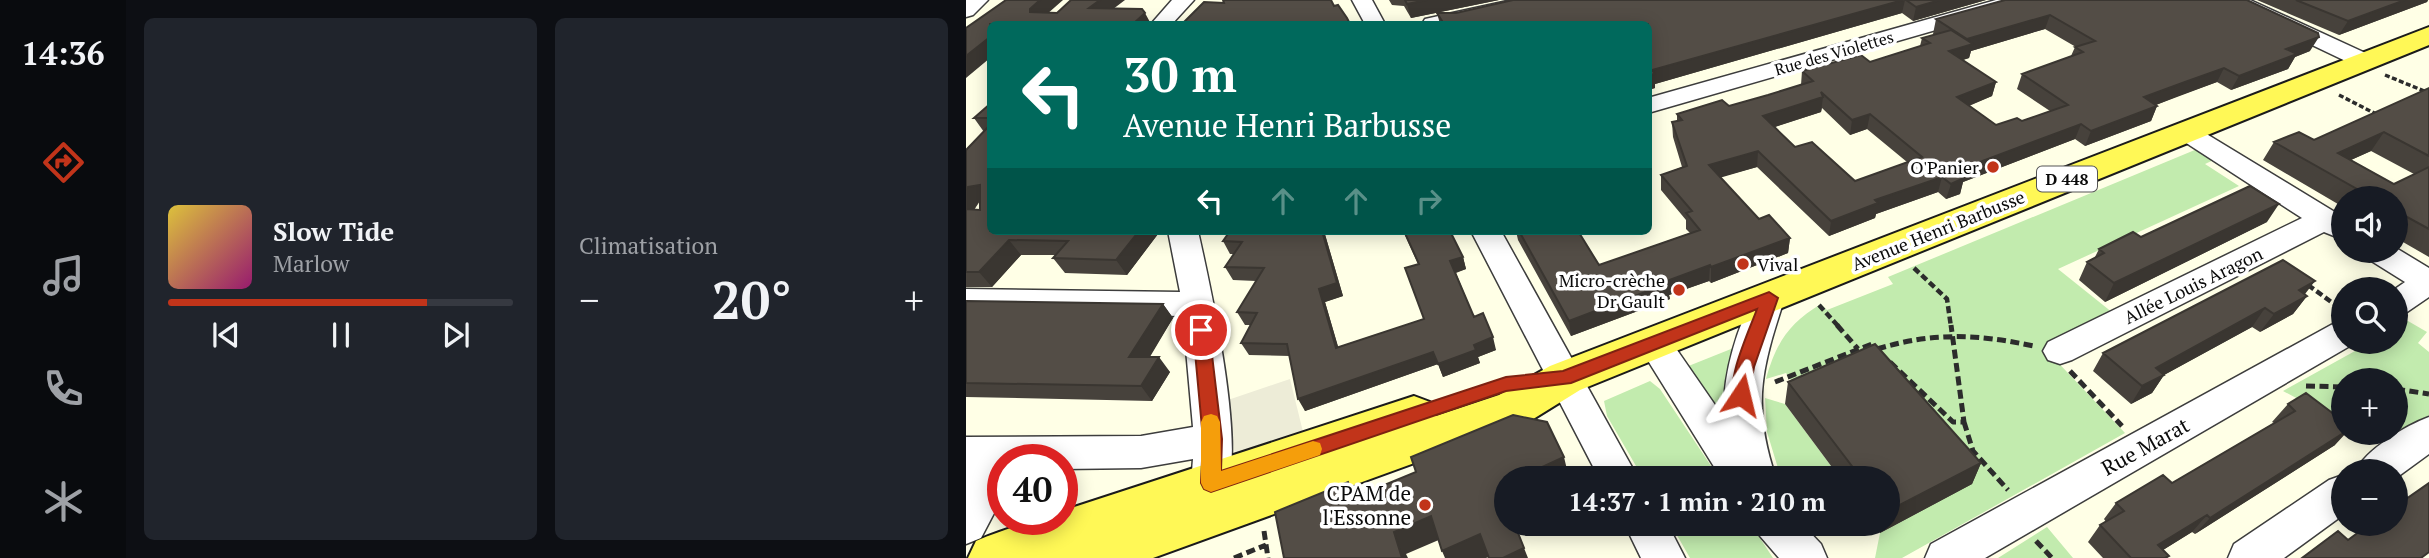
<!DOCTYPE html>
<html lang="fr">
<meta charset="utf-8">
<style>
body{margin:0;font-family:"PT Serif",serif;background:#20242c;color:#f1f3f6;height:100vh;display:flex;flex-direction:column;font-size:26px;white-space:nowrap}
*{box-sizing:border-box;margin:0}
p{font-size:23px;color:#9ea1a6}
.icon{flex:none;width:38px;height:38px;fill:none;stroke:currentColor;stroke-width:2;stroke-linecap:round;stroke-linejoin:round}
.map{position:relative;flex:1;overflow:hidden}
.side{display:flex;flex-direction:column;gap:18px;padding:18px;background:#0d0f14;width:840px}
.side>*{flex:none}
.hud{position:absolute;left:21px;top:21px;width:665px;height:214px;border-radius:10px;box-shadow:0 4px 18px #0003;background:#00695c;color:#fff;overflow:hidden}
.fabs{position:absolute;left:1365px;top:186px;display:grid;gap:14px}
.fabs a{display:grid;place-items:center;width:77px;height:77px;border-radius:50%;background:#171b24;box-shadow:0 4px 18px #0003;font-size:35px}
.speed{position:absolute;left:21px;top:444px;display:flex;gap:14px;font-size:35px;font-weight:700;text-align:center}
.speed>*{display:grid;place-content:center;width:91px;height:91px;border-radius:50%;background:#171b24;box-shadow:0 4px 18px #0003;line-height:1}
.speed .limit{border:10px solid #d22;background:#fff;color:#111}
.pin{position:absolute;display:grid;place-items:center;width:60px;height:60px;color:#fff;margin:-30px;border:4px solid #fff;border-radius:50%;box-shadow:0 2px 7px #0007}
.me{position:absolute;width:77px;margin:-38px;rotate:10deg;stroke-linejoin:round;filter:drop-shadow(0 0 5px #0008)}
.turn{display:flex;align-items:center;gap:24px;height:147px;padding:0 21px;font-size:32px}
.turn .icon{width:91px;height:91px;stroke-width:2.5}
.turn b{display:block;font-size:49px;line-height:60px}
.lanes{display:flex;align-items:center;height:66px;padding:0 21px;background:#0003;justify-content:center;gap:35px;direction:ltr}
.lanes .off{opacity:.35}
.big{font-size:52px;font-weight:600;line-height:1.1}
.side .widget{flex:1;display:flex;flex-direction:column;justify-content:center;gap:10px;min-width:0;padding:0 24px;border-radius:10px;background:#20242c}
.song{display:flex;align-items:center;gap:21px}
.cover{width:84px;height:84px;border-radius:10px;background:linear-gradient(135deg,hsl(50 70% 55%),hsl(320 70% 35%))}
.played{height:7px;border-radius:4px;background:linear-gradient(90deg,#c1341a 75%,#363941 75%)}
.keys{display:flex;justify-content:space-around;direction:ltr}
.heat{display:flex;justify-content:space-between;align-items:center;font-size:38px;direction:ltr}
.side .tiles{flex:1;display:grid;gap:18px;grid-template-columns:repeat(2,1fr)}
.trip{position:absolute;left:528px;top:466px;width:406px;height:70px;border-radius:35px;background:#171b24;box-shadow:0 4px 18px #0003;font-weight:600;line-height:70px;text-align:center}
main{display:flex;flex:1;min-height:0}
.dock{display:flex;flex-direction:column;width:126px;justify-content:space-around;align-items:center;background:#090b0e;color:#9ea1a6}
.dock .icon{width:49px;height:49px}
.dock .selected{color:#c1341a}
.dock b{font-size:32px;color:#f1f3f6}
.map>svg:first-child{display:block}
.green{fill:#c2ebae}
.plaza{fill:#edecd7}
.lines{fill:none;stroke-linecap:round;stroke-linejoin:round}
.minor-casing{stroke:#3d3d3d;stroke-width:3}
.major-casing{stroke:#1b1b1b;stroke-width:4}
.path-far2{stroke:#2c2c2c;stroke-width:3.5;stroke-dasharray:5 2.5;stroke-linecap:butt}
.path-far1{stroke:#2c2c2c;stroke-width:4.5;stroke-dasharray:7 3.5;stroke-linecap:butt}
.path{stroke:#2c2c2c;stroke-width:5;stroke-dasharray:9 4.5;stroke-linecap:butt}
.minor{fill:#fff;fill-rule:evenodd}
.major{fill:#fff856;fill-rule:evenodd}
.wall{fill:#47423c;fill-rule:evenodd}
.shaded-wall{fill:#3a3631}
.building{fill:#534d46;stroke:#3a3631;stroke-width:2;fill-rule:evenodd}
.route{fill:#c1341a;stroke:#7d2211;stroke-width:2}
.slow{fill:#f59e0b}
.poi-dot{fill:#c1341a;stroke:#fff;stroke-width:2.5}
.labels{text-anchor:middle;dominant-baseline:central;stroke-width:7;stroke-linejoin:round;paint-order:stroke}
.far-street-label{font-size:16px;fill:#0a0a0a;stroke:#fff}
.shield{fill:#fff;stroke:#545454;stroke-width:2}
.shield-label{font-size:16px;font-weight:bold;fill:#0a0a0a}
.poi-label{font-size:18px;fill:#0a0a0a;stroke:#fff;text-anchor:end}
.street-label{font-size:18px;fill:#0a0a0a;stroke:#fff}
.near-street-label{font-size:21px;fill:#0a0a0a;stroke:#fff}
.near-poi-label{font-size:21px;fill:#0a0a0a;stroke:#fff;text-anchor:end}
</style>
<main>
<nav class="dock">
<b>14:36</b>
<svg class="icon selected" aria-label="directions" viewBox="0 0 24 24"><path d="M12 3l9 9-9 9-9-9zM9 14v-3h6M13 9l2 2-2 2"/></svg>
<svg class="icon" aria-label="music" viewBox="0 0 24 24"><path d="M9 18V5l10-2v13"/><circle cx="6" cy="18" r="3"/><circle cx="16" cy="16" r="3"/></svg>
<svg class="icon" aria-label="phone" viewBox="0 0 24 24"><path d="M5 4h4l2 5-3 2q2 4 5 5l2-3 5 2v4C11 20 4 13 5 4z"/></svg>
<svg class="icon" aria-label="climate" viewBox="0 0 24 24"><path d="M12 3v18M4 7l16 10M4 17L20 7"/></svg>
</nav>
<section class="side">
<div class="tiles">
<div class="widget">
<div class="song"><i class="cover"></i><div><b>Slow Tide</b><p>Marlow</p></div></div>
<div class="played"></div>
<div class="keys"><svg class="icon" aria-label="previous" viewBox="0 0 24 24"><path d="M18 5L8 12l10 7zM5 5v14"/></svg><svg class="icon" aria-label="pause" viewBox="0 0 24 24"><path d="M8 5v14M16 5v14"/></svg><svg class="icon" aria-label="next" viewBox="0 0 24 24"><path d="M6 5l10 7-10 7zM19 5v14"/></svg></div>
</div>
<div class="widget"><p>Climatisation</p>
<div class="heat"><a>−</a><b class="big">20°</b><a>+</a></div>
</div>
</div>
</section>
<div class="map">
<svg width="1463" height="558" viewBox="0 0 1463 558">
<rect width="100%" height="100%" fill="#ffffe6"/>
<!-- green -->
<path class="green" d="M1236,147L1254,157L1239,164L1273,186L1092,269L1152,317L1082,352L1159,433L936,558H909L914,533L1005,484L837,396L820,373L800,379C810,343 823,323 855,304L861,310L927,284L922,277Z
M1430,321H1442L1461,332L1452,343L1463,352V415L1421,447L1394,432H1430V380H1377V423L1317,391L1407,341H1430L1432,328Z
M775,345L762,429L720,367Z
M684,381L694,389L753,478H677L641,416L638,401Z
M799,398L819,404L874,478H815L801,432Z
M704,523H784L807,558H724Z
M1081,527L1107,558H1032Z"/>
<!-- plaza -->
<path class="plaza" d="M324,379L339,440L271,465L259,401Z"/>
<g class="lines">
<!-- minor casing -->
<g class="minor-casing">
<path id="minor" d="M0,0H22L7,15L0,17Z
M206,0H228L206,24H185Z
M386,0H406L419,24H399Z
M546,0H584L581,4L493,24H456L459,19Z
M1030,0H1063L1060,4L682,113V98Z
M1257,0H1284L1406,56L1410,61L1406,66H1390L1260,4Z
M1220,124L1229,127L1377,217V237L1373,238L1358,232L1106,360L1094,364L1082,360L1077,351L1082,342L1336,218L1211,137L1207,132L1211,127Z
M202,231H232C244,285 281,449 259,495L245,500L231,495L225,483L227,459L175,468L96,469V460H37V496L15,538L0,544V437L175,436L227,427L217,316L0,313V289L214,292Z
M505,231H535L672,478H633Z
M1430,248L1463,268V297L1441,312L1430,316L1429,289L1439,282L1399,257L1395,250H1430Z
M803,285L814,289L819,297C796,368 785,404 810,478H755L671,343L676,334L688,330L700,334L758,418C756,376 771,325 792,289Z
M1377,321V341L1389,343L1019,558H959L965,544L1365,325Z
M1463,417V454L1430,478V471H1390C1399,450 1441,425 1463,417Z
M1377,475V515L1318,558H1262L1268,544L1363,480Z
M658,523H701L719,558H675Z
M788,523H835L855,544L861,558H813L794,536Z"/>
</g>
<!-- major casing -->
<g class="major-casing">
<path id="major" d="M1463,27V45L614,390L564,421L187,558H2L10,541C39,529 65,520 96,520V511L448,396L464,402L470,416L533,395L584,366Z"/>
</g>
<!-- path-far2 -->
<path class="path-far2" d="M1419,75L1463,93
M1373,95L1412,115"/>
<!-- path-far1 -->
<path class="path-far1" d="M948,268L981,299L985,327
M1342,285L1375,309
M853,305L873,327"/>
<!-- path -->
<path class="path" d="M871,325L892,349
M911,349C968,332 1010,334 1068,346
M924,362L987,422H998L985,325
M1104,371L1156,426
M809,382L906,344L910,348
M1340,386L1377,387
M1430,389L1463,394
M998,422L1007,451L1042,490
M1383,432L1401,442
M298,531L302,558
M1070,541L1086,558
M268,558L300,545"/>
<!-- minor -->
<use href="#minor" class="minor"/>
<!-- major -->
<use href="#major" class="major"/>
</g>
<!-- wall -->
<path class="wall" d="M423,0H533L445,18L438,6L426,5Z
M547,0H1020L947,21L936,13L689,84V88L682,90V24H474L471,13H490Z
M1039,0L1344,51L1329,57L1322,69L1265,90L1251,82L1212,96L1190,105L1191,106L1185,121L1119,146L1109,139L997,182L994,194L980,199L972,192L910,214L909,218L863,236L791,167L754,177L793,219L824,238L822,253L745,283L743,281L703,295L704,299L605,336L552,240L550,231H612L633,265L724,233L720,229V220L695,190V175L716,167L707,137L706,122L711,121V114L763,106L835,85L836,71L904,62L954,46L956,38L969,35L967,34L970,19ZM1079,29L1110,47H1109L1105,56L1056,74L1051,89L1084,111L1056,121L1030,125L1003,106L1026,96L1030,82L997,60L1003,58L1005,51ZM856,108L884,135L901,129L941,162L889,181L829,147L809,127L855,112Z
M1291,0H1462L1461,2L1373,35Z
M368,6L384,24H218L217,23Z
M1463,88V257L1430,238V198H1377V207L1297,160L1308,142L1348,140ZM1405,151L1448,174L1428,184L1385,160Z
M24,104V231H190L192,234L161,275L99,273L87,258L90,255H55L26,287H0V150L18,132L8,118ZM14,201V210H8Z
M1301,222L1139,302L1113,280L1121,262L1128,259L1133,249L1175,237Z
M264,231H358L377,296L359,302L372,347L457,319L452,264L437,231H478L497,257L500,269L490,273L508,317L530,350L512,357L514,363L477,377L472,364L339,411L324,356L283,355L275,343L285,325H279L271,312L290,281L267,280L259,267L268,254H264L257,241Z
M1339,294L1341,296L1327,314L1294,332L1286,327L1198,375L1186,393L1165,404L1127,371L1137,353Z
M0,301L197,304L207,318L183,357L204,372L186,401L0,397Z
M822,382L1015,463L1006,484L914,533L907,523H922V478H874L819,404Z
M1322,404L1369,445L1229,534L1226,532L1197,550L1203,556L1201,558H1137L1122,542L1134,525L1140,522L1138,519L1150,503L1206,483L1308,423L1306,422Z"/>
<!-- shaded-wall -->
<path class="shaded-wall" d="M74,0H97L72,22L64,12V9Z
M134,0H159L130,22L123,8Z
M461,0H533L445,18L441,4Z
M939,0L936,13L689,84V88L682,90V75L686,70Z
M974,0H1020L947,21L950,7Z
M1439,0H1462L1461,2L1373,35L1382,21Z
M179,13L185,24H167Z
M1084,15L1079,29L1005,51L1003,58L980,65L983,51L1001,39Z
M24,37V58L0,78V56Z
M1353,37L1344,51L1329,57L1322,69L1265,90L1273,76L1320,49Z
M1258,68L1251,82L1171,112L1178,97Z
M1030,82L1026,96L987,112L991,97Z
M857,97L855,112L796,131L797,116Z
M1191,106L1185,121L1119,146L1125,131Z
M904,114L901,129L884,135L886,120Z
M1115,124L1109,139L997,182L994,194L980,199L985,184L998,168Z
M1418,132L1405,151L1360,171L1372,153Z
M792,151L791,167L743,181V165Z
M976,177L972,192L910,214L909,218L863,236L865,221L909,200Z
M14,185L13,201L6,213L0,210V189L2,187Z
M1313,204L1301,222L1139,302L1148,283Z
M173,231H190L192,234L161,275L150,260Z
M356,231H358L377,296L359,302L376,360L370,348L353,289Z
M824,238L822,253L745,283V267Z
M43,240L55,255L26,287L13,272Z
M497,257L500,269L488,273L484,261Z
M744,265L743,281L703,295L704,299L605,336L603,321L701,281Z
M1349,281L1336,298L1341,296L1327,314L1294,332L1308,314L1333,290Z
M197,304L207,318L175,372L163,357Z
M1299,308L1286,327L1198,375L1186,393L1165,404L1176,386L1190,368Z
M527,337L530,350L512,357L514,363L477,377L472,364L508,345Z
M467,352L472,364L339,411L332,399Z
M193,357L204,372L186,401L175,386Z
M1379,432H1381L1369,445L1229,534L1244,518Z
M598,457L603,478H552Z
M1015,463L1006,484L914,533L917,523H922V511Z
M382,482L395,506L387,498Z
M541,483V509L533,486Z
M1241,515L1226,532L1184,558L1192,545Z
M465,516L475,539L440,554L442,558H436L428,532Z
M514,534L523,557L520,558H479L476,551Z
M558,548L562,558H537Z"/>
<!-- building -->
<path class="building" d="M40,0H74L64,9V12L91,13L105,0H134L123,8L176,9L179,13L167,24H24V37L0,56V28Z
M257,0H365L368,6L372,5L381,18L384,24H240L241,23H217L238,2L258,3Z
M439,0H461L441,4Z
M547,0H937L686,70L689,74L682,75V24H478L471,13H490Z
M940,0H974L950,7Z
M1039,0H1281L1352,33L1353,37L1320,49L1331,54L1273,76L1258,68L1219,82L1178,97L1191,106L1125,131L1115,124L998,168V178L985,184L976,177L909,200L912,203L865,221L792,151L743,165L793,219L803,215L824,238L745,267L744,265L701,281L703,283L603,321L553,231H612L633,265L734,230L720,213L726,211L695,175L721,166L706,122L716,120L711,114L756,100L763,106L802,95L847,81L836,71L895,55L904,62L964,43L956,38L985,30L1007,44L983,51L1030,82L991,97L1030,125L1051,118L1056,121L1102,105L1056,74L1117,52L1109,47L1129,41L1084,15L1001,39L970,19ZM855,92L886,120L904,114L956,157L889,181L846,142L829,147L797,116L857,97Z
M1330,0H1439L1382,21Z
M1463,88V156L1418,132L1372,153L1428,184L1463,167V229L1430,211V198H1407L1308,142L1333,132L1348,140Z
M24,104V118H8Z
M24,125V231H173L150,260L87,258L102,241L43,240L13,272H0V209L14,210V185L2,187L0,189V150Z
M1284,186L1313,204L1148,283L1121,262L1138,253L1133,249L1167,232L1175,237Z
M264,231H356L371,283L353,289L370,348L458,319L439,268L453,264L438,231H484L497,257L484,261L508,317L517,313L527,337L508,345L510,350L472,364L467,352L332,399L321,344L275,343L291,313L271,312L298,268L259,267L276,242L257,241Z
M1317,260L1349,281L1333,290L1341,296L1308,314L1299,308L1190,368L1198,375L1176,386L1137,353Z
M0,301L197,304L163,357H193L175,386L0,383Z
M909,344L1015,463L922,511V478H895L822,382Z
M1340,393L1377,421V432H1379L1244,518L1241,515L1192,545L1203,556L1199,558H1165L1134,525L1158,511L1150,503L1197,475L1206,483L1329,411L1322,404Z
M547,415L581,422L598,457L552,478H541V483L533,486L541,505V523H548L558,548L537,558H523L514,534L476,551L465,516L428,532L436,558H318L309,512L382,482L387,498L450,472L445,457Z
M1463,483V552L1455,558H1336L1372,531L1382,540L1405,523H1430V506Z"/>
<!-- route -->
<path class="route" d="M803,292L812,298L788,367L782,400L775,402L769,400C759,381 784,329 791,309L605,383L540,391L245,492L238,489L235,483L237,439L227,330L229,326H241L243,330L256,439L255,471L540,377L597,371Z"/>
<!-- slow -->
<path class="slow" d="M245,414L251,416L254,422L255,471L347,441L354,443L356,449L354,455L245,492L238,489L235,483V422L238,416Z"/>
<!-- markers -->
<g class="poi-dot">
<circle cx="1027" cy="167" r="7"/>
<circle cx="777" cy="264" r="7"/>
<circle cx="713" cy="290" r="7"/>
<circle cx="459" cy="505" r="7"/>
</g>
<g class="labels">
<!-- far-street labels -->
<g class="far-street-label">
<text transform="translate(868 53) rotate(-16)">Rue des Violettes</text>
</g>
<!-- shield labels -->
<rect class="shield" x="1071" y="166.5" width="60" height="25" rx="5"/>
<g class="shield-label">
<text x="1101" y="179">D 448</text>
</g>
<!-- poi labels -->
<g class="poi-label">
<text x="1013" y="167">O'Panier</text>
<text x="791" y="264" text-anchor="start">Vival</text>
<text x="699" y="280">Micro-crèche<tspan x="699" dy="21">Dr Gault</tspan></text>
</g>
<!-- street labels -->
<g class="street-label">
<text transform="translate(972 230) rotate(-22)">Avenue Henri Barbusse</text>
<text transform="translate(1227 285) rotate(-26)">Allée Louis Aragon</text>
</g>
<!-- near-street labels -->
<g class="near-street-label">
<text transform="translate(1179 446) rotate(-29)">Rue Marat</text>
</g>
<!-- near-poi labels -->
<g class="near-poi-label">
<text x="445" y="493">CPAM de<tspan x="445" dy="24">l'Essonne</tspan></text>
</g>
</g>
</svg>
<div class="fabs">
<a><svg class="icon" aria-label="sound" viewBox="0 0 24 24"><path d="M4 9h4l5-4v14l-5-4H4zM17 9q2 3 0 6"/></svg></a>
<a><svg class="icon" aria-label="search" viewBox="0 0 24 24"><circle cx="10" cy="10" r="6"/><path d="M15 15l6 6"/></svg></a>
<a>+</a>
<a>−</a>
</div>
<div class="speed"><div class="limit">40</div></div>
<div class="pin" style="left:235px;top:330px;background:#d93025"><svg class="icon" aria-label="arrive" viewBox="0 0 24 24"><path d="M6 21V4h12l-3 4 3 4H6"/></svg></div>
<svg class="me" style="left:775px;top:395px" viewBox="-20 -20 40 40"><path d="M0-17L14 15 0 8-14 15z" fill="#c1341a" stroke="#fff" stroke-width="4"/></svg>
<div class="trip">14:37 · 1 min · 210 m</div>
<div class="hud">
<div class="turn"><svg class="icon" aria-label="left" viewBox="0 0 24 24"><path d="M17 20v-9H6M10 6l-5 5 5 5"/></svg><div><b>30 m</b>Avenue Henri Barbusse</div></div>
<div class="lanes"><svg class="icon" aria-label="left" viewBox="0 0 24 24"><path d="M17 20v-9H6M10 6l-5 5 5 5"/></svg><svg class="icon off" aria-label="ahead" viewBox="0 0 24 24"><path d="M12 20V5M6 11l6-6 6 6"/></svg><svg class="icon off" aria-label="ahead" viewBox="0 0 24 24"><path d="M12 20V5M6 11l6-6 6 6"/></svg><svg class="icon off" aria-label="right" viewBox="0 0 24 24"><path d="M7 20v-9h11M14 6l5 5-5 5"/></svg></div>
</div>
</div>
</main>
